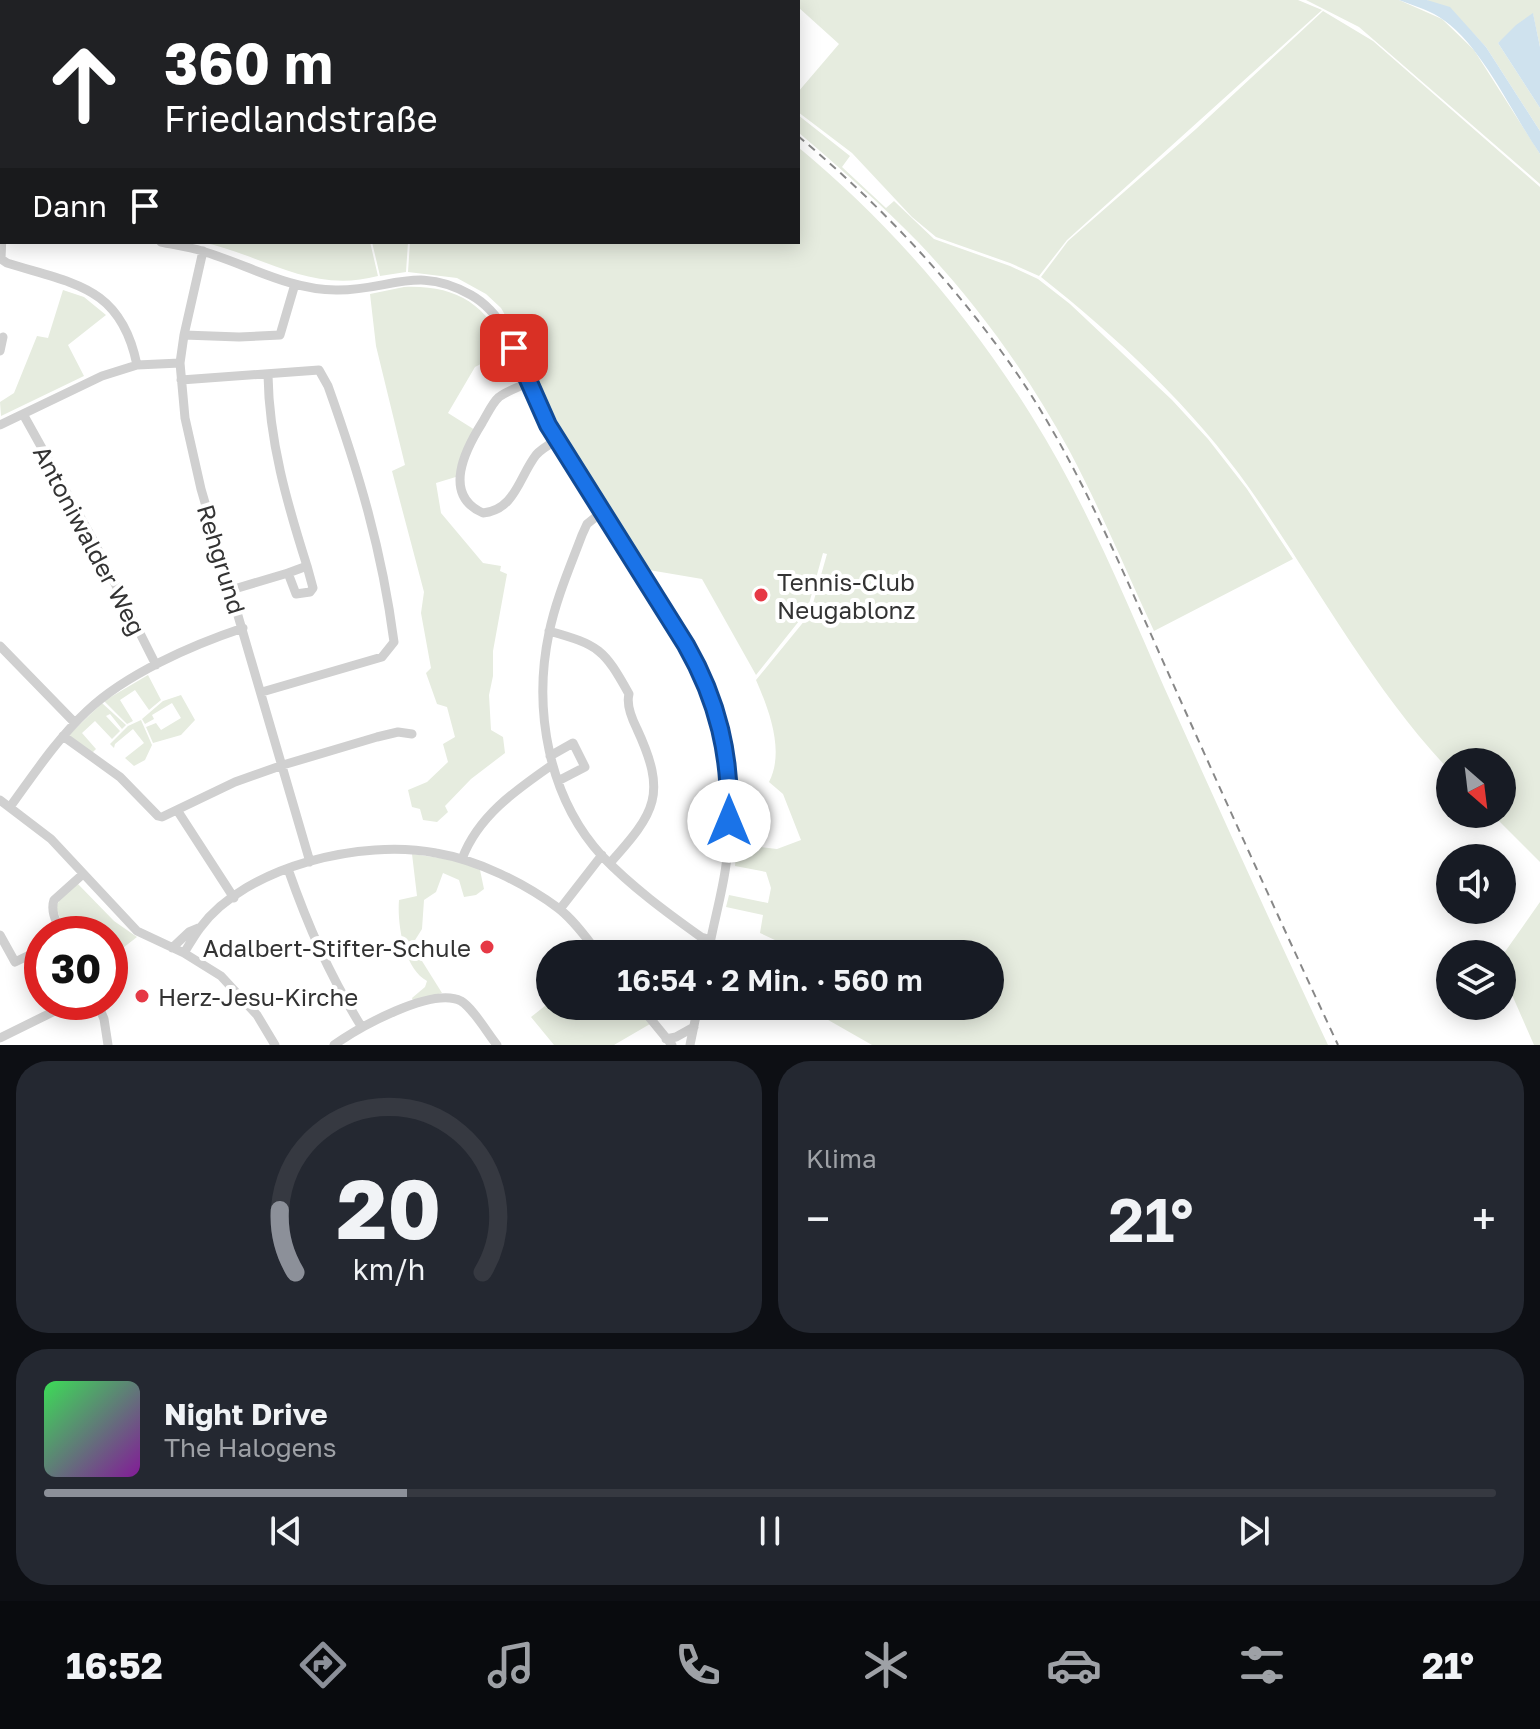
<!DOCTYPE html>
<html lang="de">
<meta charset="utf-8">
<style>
body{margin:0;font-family:"Golos Text",sans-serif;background:#242831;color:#f1f3f6;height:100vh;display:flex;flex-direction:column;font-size:30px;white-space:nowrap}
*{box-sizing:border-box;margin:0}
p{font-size:26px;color:#9ea1a6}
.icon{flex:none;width:44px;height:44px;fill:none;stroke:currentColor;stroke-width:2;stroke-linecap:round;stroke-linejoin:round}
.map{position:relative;height:1045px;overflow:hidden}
.side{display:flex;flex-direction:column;gap:16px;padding:16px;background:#0d0f14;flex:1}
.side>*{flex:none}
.top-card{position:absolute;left:0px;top:0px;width:800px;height:244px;box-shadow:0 4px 20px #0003;background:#202124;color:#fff;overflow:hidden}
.needle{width:52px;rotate:152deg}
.fabs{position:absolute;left:1436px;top:748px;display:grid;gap:16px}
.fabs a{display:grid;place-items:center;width:80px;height:80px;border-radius:50%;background:#171b24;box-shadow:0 4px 20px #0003;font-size:40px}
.speed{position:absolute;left:24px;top:916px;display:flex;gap:16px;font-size:40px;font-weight:700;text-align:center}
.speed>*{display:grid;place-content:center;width:104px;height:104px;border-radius:50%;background:#171b24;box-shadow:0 4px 20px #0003;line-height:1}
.speed .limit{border:12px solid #d22;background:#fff;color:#111}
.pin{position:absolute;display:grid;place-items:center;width:68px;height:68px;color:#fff;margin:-34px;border-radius:16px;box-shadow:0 4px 12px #0006}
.me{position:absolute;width:88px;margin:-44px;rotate:0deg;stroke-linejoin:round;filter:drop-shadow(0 0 6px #0008)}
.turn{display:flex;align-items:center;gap:28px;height:168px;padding:0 32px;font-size:36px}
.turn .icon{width:104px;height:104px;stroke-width:2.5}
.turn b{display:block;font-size:56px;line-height:68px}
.then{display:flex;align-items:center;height:76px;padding:0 32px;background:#0003;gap:16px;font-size:30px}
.big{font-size:60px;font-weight:600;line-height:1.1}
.side .tile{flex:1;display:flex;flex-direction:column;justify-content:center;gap:12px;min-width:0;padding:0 28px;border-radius:32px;background:#242831}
.side .dial{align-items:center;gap:0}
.dial svg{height:208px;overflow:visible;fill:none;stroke:#363941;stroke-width:7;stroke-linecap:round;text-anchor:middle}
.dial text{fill:#f1f3f6;stroke:none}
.song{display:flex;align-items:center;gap:24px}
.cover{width:96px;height:96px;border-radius:12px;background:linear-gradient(135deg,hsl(130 70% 55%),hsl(290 70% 35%))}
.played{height:8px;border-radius:4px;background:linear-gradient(90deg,#8c9099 25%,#363941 25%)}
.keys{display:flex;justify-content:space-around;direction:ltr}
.heat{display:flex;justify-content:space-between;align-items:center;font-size:44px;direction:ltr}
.side .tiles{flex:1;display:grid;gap:16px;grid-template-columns:1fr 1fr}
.tile:last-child{grid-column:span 2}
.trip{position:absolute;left:536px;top:940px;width:468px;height:80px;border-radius:40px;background:#171b24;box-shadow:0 4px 20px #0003;font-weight:600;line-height:80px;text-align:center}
.menu{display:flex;height:128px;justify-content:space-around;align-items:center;background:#090b0e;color:#9ea1a6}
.menu .icon{width:56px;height:56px}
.menu .current{color:#8c9099}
.menu b{font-size:36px;color:#f1f3f6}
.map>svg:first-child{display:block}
.green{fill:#e6ecdf}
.water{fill:#cfe2ee}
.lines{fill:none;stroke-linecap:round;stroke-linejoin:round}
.minor{stroke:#d0d0d0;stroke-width:9}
.rail{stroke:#888;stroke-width:2;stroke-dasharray:8 6;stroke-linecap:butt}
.route-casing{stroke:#114b97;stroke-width:20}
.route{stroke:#1a73e8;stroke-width:14}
.poi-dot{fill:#e63946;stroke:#fff;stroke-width:3}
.labels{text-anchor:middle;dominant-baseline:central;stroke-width:8;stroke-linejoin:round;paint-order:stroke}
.street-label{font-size:24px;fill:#333;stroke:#fff}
.poi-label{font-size:24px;fill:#333;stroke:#fff;text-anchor:start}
</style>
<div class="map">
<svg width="1540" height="1045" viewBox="0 0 1540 1045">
<rect width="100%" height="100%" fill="#fff"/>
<!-- green -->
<path class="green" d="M0,0H233L238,2H2V153Z
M240,0H586L589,2H245Z
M790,0H1298L1322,10L1067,240L1039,276L1010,263L936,237L912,217L852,153L798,112V92L839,44L798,7V2Z
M1306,0H1399L1442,19L1474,50L1540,154V184L1374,40L1359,27Z
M1427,0H1540V47L1533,14L1498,43L1540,108V131L1486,47L1473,33Z
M1323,11L1373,41L1540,187V862L1492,814H1502V762H1450V771C1370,686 1316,583 1250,489C1194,409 1117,337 1041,277L1068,241L1196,129Z
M798,115L850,156L842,167L886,208L894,201L934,239L1010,266L1038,279L1070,304L1172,400L1208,439L1247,489L1293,559L1154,631C1126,571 1100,508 1069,450C1029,376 977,304 919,243C881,204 840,168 798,132Z
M798,147C890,223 968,314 1031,415C1085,501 1124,596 1164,687C1218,807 1272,926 1328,1045H872L816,1013L813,1006H990V954H805L760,933L763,915L726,907L729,895L768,903L771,888L766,872L735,866L737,844L777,849L801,840L783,794L769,782C785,751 769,710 756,680L810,614L827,554L823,553L807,611L756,675L702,579L649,570L561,428L536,380L515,332L501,308L486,294L457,278L408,272L410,242H798Z
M201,242H370L378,276C310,294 264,255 201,242Z
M372,242H408L406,272L380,276Z
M404,287C455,285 486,303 507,350L475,367L448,413L475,430L459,476L436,483L441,513L483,563L501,566L500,571L507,574L493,651V676L489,695L491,730L503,737L505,753L471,779L445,806L448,812L437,822L423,820L420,809L412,807L408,790L427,782L448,762L443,744L455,737L447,707L437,704L426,673L431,668L421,613L424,592L392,471L405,465L376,346L370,294Z
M63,290L84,297L106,315L68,345L84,376L1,416L0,402L14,393L37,336L48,338Z
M148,675L161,700L149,710L135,690L120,700L133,721L127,724L104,701Z
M181,695L195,720L181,735L153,743L146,727L156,723L161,730L181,718L172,703L152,715L154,719L145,724L142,719L163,701Z
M102,703L126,725L122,729L110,714L106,716L120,731L112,739L95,721L82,733L96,749L92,753L68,736Z
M141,720L152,745L145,760L134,766L125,758L144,743L133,729L115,744L114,748L110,744L128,726Z
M412,854L461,861L480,870L484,889L476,895L464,897L459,880L443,873L436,892L424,900L422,929L412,945L442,993L413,1001L412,998L425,987L427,981C404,969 397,924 399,900L417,896Z
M77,883L114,921L137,937L110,958V934H66L56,907L61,897Z
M1540,902V1045H1534L1502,972V956Z
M550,1002V1006H637L650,1024L614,1045H554L531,1017Z"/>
<!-- water -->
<path class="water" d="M1399,0H1427L1450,7L1486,47L1540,131V154C1513,115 1482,47 1445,21C1432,11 1415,6 1399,0Z
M1533,13L1540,47V108L1498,43L1516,25Z"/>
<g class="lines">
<!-- minor -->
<path class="minor" d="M0,200H2
M2,234L1,259L7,263C74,284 121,286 137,365
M161,242C175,245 189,247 202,251C246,264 289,290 336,290C389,291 417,264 471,295C517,321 524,385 549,428C575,471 603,514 630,556C675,625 726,695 729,780C731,808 731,838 726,865C722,895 713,924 708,954
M203,251L184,335L180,363L185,418L201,489L310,862
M184,335L239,337L280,335L295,284
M0,351L3,337
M268,375C269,441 287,503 307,566L288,573L296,594L310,592L313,588L307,566
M181,380L319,370L328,386C359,473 382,550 394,642L382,657L262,692
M527,383C519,387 507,391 499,397C492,403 487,415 482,423C465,450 442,495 483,513C515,510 519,477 536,455C541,449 550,444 557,440
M23,414L92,538L156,665
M0,425L102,376L137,365L180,363
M602,512L587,524L582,535C570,567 556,599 549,633C533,709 548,797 602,856C632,887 666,912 701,937L711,940
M231,590L288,573
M549,631C599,645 604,649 629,694C626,705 632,719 637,729C667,794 656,812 610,863
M0,646L75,723
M63,736L120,777L158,816L162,817L235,782L283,765L377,737L398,732L412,734
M550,756L573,743L585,767L558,781
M0,800L51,839L137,931L184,953L221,976L257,1015L275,1045
M10,807C34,774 57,739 87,711C126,674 192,645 243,628
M177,810L234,898
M462,859C478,816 516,790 552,765
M288,869C308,926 329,974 361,1026
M560,909L602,855
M62,934C57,923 50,912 54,900L83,874
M0,935L15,962L42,949
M172,948L189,932L201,927
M184,953C189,945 194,936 200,928C247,865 363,839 436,853C478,860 524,883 558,908C574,920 587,939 599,954
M97,1002L104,1019L108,1045
M640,1006L672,1045
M0,1038L73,1002
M666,1039L676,1037L694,1027
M334,1045C358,1028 432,986 461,1001C473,1008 488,1034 497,1045
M690,1045L698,1006"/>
<!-- rail -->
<path class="rail" d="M593,0L596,2
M798,136C882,206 956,285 1018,375C1081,468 1124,575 1170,677C1225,800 1281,923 1338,1045"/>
</g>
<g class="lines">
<!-- route casing -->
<g class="route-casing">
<path id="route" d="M514,348L548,425L686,645C718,701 731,756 729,821"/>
</g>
<!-- route -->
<use href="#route" class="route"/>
</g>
<!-- markers -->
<g class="poi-dot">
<circle cx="761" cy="595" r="8"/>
<circle cx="487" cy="947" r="8"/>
<circle cx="142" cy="996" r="8"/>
</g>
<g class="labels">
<!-- street labels -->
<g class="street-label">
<text transform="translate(90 540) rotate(62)">Antoniwalder Weg</text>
<text transform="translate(222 559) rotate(73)">Rehgrund</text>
</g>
<!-- poi labels -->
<g class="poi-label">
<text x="777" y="581">Tennis-Club<tspan x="777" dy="28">Neugablonz</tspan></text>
<text x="471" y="947" text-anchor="end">Adalbert-Stifter-Schule</text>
<text x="158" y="996">Herz-Jesu-Kirche</text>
</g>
</g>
</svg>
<div class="fabs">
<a><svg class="needle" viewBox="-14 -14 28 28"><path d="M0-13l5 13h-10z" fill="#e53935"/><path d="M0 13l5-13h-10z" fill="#9ea1a6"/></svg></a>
<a><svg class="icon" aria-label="sound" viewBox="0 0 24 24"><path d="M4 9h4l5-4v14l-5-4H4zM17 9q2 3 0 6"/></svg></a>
<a><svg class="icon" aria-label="layers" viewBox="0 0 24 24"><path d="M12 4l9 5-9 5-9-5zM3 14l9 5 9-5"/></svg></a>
</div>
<div class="speed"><div class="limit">30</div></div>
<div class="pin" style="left:514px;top:348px;background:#d93025"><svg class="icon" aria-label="arrive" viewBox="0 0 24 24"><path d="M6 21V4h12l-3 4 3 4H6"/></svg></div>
<svg class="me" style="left:729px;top:821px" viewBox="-20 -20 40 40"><circle r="19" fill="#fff"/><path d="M0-13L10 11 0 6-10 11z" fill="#1a73e8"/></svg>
<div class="trip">16:54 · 2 Min. · 560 m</div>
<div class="top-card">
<div class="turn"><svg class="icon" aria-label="ahead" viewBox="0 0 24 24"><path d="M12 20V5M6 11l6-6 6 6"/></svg><div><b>360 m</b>Friedlandstraße</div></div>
<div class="then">Dann<svg class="icon" aria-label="arrive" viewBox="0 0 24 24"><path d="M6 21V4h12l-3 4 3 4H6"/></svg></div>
</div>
</div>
<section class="side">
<div class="tiles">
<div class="tile dial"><svg viewBox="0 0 100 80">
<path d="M14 69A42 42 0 1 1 86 69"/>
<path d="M14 69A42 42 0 0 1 8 45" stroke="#8c9099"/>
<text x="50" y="56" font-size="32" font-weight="700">20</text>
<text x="50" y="72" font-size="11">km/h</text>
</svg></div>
<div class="tile"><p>Klima</p>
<div class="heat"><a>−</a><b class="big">21°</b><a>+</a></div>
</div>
<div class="tile">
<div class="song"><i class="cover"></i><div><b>Night Drive</b><p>The Halogens</p></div></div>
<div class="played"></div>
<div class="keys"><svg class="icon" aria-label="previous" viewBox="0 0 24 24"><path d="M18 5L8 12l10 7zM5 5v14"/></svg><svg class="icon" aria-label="pause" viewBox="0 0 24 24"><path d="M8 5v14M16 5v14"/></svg><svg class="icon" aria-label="next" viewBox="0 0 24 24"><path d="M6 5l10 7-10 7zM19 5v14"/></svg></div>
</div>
</div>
</section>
<nav class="menu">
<b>16:52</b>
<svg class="icon current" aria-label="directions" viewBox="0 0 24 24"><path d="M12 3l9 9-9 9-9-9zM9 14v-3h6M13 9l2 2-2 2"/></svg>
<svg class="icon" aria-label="music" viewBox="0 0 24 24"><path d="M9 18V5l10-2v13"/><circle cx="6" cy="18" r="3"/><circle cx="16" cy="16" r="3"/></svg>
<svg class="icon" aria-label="phone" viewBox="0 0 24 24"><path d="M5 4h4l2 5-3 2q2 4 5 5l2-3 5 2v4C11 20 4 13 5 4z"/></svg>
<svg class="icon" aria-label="climate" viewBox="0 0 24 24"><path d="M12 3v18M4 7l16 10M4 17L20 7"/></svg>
<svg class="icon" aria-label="car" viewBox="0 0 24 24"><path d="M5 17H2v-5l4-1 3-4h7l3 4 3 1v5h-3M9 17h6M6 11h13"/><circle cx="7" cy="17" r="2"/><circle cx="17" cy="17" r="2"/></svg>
<svg class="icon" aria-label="filters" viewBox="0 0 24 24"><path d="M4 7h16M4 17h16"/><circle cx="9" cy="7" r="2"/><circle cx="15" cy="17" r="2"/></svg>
<b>21°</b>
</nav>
